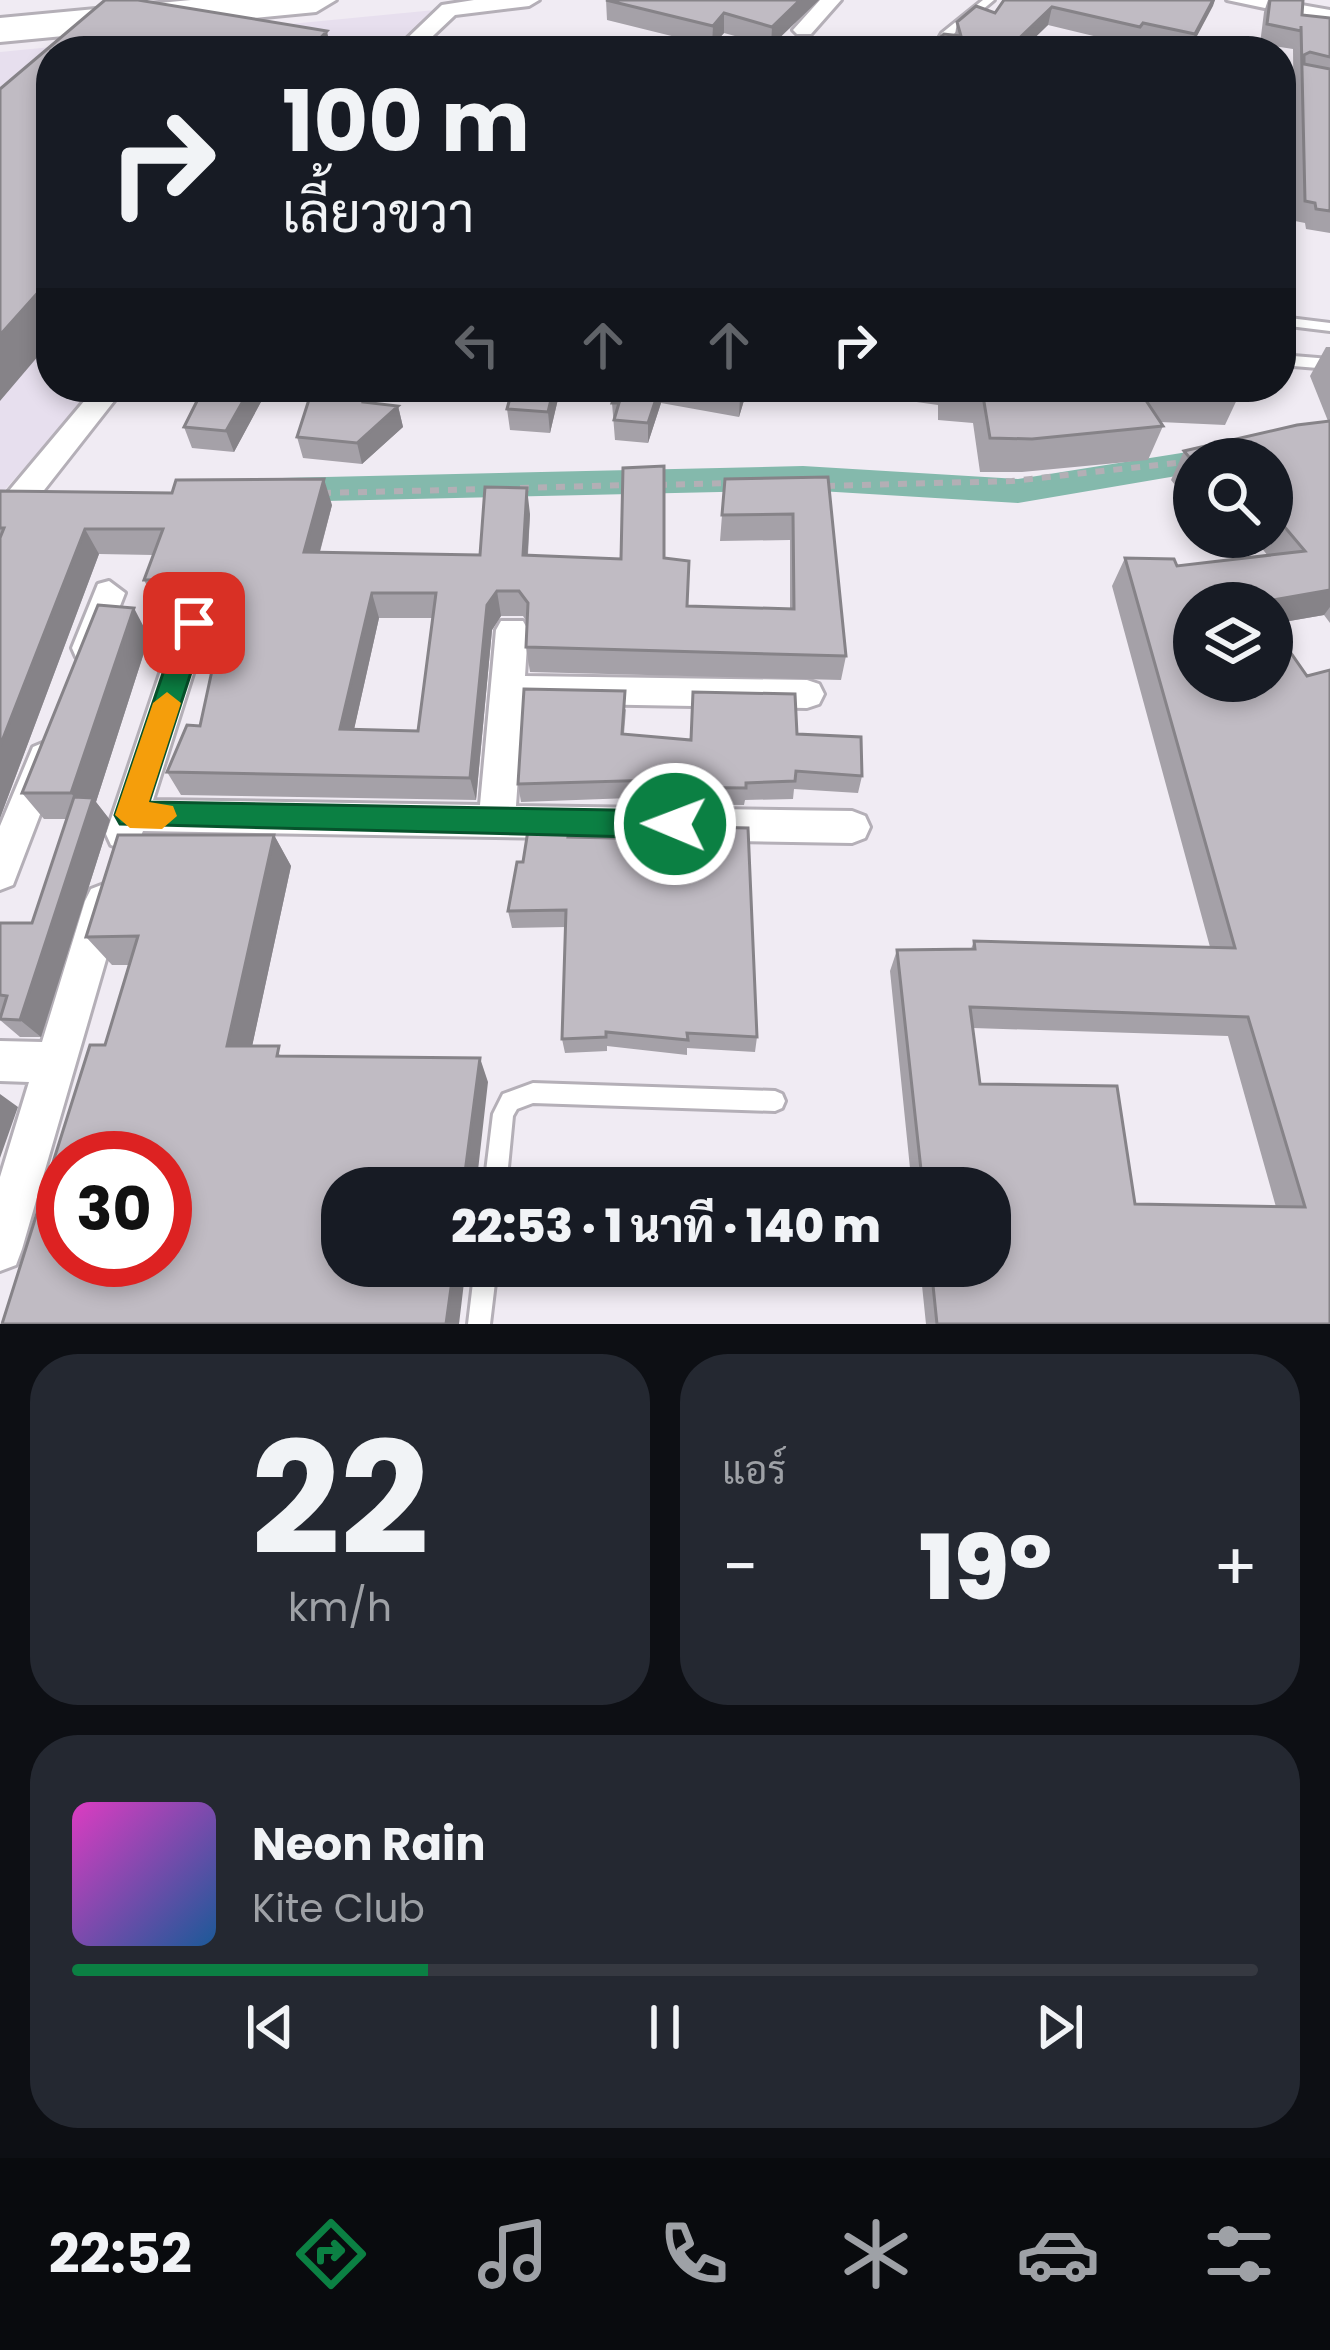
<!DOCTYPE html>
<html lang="th">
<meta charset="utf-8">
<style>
body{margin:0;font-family:Poppins,Sarabun,sans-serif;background:#242831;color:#f1f3f6;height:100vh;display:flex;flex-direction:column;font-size:45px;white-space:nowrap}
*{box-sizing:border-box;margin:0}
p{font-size:39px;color:#9ea1a6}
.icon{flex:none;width:66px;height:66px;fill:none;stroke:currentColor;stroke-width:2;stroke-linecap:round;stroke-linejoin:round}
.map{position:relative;height:1324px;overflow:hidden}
.side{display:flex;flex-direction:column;gap:30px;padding:30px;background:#0d0f14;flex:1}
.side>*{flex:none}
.hud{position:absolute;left:36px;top:36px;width:1260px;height:366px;border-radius:48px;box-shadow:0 6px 18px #0003;background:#171b24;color:#f1f3f6;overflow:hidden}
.buttons{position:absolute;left:1173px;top:438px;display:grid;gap:24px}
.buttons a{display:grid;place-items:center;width:120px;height:120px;border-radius:50%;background:#171b24;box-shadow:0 6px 18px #0003;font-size:60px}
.speed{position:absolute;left:36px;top:1131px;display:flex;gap:24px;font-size:60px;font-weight:700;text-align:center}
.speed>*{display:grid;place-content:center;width:156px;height:156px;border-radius:50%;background:#171b24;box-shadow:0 6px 18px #0003;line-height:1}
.speed .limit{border:18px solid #d22;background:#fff;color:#111}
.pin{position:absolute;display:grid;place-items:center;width:102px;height:102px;color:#fff;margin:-51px;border-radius:24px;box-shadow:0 6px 18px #0006}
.me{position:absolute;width:132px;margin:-66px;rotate:271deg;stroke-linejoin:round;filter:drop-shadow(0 0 9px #0008)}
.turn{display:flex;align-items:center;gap:42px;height:252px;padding:0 48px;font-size:54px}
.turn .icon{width:156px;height:156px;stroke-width:2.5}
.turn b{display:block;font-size:84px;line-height:102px}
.lanes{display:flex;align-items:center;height:114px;padding:0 48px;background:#0003;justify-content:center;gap:60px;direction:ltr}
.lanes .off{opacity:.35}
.big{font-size:90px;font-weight:800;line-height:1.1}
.side .widget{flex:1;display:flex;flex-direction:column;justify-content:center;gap:18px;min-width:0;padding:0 42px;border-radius:48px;background:#242831}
.side .dial{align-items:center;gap:0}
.dial b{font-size:156px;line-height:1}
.song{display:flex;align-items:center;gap:36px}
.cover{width:144px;height:144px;border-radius:18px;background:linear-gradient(135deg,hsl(310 70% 55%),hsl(210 70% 35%))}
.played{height:12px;border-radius:6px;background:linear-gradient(90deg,#0b8043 30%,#363941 30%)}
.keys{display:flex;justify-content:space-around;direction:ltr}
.heat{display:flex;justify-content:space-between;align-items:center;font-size:66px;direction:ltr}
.side .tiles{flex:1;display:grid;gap:30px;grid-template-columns:1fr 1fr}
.widget:last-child{grid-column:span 2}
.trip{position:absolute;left:321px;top:1167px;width:690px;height:120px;border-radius:48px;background:#171b24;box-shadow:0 6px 18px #0003;font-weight:800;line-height:120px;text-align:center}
.dock{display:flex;height:192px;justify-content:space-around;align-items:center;background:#090b0e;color:#9ea1a6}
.dock .icon{width:84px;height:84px}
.dock .active{color:#0b8043}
.dock b{font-size:54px;color:#f1f3f6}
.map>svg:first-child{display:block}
.built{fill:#e7dfee}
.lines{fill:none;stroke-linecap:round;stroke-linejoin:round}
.canal{fill:#84b9ac;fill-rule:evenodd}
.lane-casing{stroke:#b4afb7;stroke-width:6}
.street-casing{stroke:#b4afb7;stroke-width:6}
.highway-casing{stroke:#b4afb7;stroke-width:6}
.path{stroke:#b3afb5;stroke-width:6;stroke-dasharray:9 9;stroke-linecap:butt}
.lane{fill:#fff;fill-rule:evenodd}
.street{fill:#fff;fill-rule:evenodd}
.highway{fill:#fff;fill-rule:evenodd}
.wall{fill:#a5a1a8;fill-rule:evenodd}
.shaded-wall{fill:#868388}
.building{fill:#c0bbc3;stroke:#868388;stroke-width:3;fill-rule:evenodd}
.route{fill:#0b8043;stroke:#07532c;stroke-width:3}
.slow{fill:#f59e0b}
</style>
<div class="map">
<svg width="1330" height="1324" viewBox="0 0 1330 1324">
<rect width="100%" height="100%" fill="#f0ebf3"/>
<!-- built -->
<path class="built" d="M435,10L398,51H51V387H97L0,495V52Z"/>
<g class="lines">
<!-- canal -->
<path class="canal" d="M1194,451L1208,459H1194V473L1018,503L803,490L282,502L266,490L282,478L803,466L1018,479Z"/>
<!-- lane casing -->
<g class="lane-casing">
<path id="lane" d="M983,0H994L950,37L948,40L955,51H945L938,40L942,33Z
M1281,317L1330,323V331L1281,325Z
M1281,355L1330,359V369L1281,365Z
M533,1083L775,1091L782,1094L785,1101L782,1108L775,1111L533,1103L517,1109L513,1116L506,1188H484L493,1114L503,1094Z
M475,1266H497L490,1324H468Z"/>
</g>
<!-- street casing -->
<g class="street-casing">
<path id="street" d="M474,0H539L529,6L455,15L417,51H394L442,5Z
M820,0H841L811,34H797L793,30Z
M1227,0H1273L1330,10V22Z
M96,387H125L30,508H8L4,500L8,492Z
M109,581L125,593L100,657H76L72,648L98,584Z
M193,610L204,614L209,623L153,800L480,805L496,630L501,621H523L528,630L525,676L807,680L819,684L824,694L819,704L807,708L523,703L516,806L852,811L865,816L870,827L865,838L852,843L143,831L137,845L124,850L111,845L106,834L177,623L182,614Z
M45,742L57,747L62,757L13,885L0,890V826L33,747Z
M104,884L117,889L123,901L22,1249L16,1265L0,1271V1177L29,1082L0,1081V1041L42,1042L85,901L91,889Z"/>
</g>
<!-- highway casing -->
<g class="highway-casing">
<path id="highway" d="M191,0H336L316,12L0,42V18Z"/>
</g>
<!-- path -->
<path class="path" d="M658,485L729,483
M826,486L1012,481L1194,461
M520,488L627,485
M322,493L489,489"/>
<!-- lane -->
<use href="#lane" class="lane"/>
<!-- street -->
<use href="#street" class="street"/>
<!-- highway -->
<use href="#highway" class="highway"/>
</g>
<!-- wall -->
<path class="wall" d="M606,0H819L771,46L724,33L712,46L607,20Z
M1004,0H1215L1189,51L1137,41L1135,46L1048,25L1021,51H928L929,47L955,35L957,22L995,13Z
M1268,0H1303L1302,15L1330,18V233L1306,229L1305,223L1295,221L1293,49L1260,44L1264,12Z
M1326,347H1330V623L1324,615L1272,624V603H1194L1330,1324H926L920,1266H990V1188H912L890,971L897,950L971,949L974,941L1210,947L1112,586L1125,558L1177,566L1268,556L1253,537H1272V459H1194V505H1191L1171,480L1184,451L1328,421L1310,376ZM973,1028L1228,1036L1276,1207L1135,1204L980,1084Z
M204,387H269L234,452L192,448L184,427Z
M378,387L374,403L398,406L403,427L362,464L303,458L297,437Z
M617,387H748L739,417L661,403L648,443L615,440L612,403Z
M845,387H1240L1241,391L1225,425L1160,422L1163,426L1148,460L1022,472H980L973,423L938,420V405L845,392Z
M558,399L550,433L510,430L507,409Z
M828,477L846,656L841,680L530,672L526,647L527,622L523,616H501L492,630L476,800L181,795L167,772L200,726L227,603L157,606L144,580L153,555L99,554L0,818V491L332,505L320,552L480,555L530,514L528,555L621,559L664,558L688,607L790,609V540L720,541L722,515ZM379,618H433L418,731L354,729Z
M149,637L96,802L110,820L41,1037H20L0,1020V923H32L67,819H44L22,793Z
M626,709L624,734L691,740L797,734L862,776L858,793L794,789L793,799L745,800L744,805L658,804V797L521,802L518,784Z
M274,835L291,866L252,1046L287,1057L488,1082L105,1045L129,965H112L86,937Z
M572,837L757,1037L755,1052L687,1048V1055L607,1046V1051L565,1053L562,1039L566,927L512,928L508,911L523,862Z"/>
<!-- shaded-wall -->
<path class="shaded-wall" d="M800,0H819L771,46L772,27Z
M1213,0H1215L1213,6L1189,51L1195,34Z
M1052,7L1048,25L1021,51H1006Z
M724,13V33L712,46L713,26Z
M327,31L331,51H308Z
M51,278V341L0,401V335Z
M251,387H269L234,452L226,431Z
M367,387H378L368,423L363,402Z
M554,387H557L558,399L550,433L548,412Z
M660,387L661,403L648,443V423Z
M743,387H748L739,417L740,397Z
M398,406L403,427L362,464L357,443Z
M324,479L332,505L313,577L304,552Z
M527,488L530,514L526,580L523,555Z
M85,529L99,554L0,818V746Z
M1330,590V607L1324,615L1272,624V603H1255Z
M497,591L501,616L492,630L476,800L470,778L487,605Z
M372,593L379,618L349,752L340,729Z
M134,608L149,637L96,802L110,820L41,1037L20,1020L88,815L71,793Z
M274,835L291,866L247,1070L227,1046Z
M480,1058L488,1082L476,1188H463Z
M0,1094L18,1107L0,1158Z
M454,1266H466L459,1324H446Z"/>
<!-- building -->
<path class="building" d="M105,0H138L327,31L308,51H51V278L0,335V89Z
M606,0H800L772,27L724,13L713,26Z
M1004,0H1213L1195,34L1143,23L1140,27L1052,7L1006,51H941L929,47L944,34L961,36L957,22L976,6L995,13Z
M1270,0H1303L1302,15L1330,18V57L1310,52L1304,55V64L1330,69V211L1316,209L1315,203L1305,201L1301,26V31L1267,24Z
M204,387H251L226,431L184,427Z
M313,387H367L363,402L398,406L357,443L297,437Z
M513,387H554L548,412L507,409Z
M617,387H660L648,423L614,420L619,403H612Z
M682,387H743L740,397Z
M951,387H1137L1163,426L1032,439L990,438L982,390Z
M1154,387H1240L1241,391Z
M1330,421V590L1256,603H1194V681H1272V626L1307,676L1330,670V1324H937L931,1266H990V1188H923L897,950L975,949L974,941L1235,948L1125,558L1174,559L1177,566L1305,551L1272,512V459H1194V463L1184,451L1297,425ZM970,1007L1248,1017L1305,1207L1135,1204L1117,1086L980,1084Z
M664,466V558L689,561L687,606L794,609L793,514L722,515L725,479L828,477L846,656L526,647L528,603L519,591H497L487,605L470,778L167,772L187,725L200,726L232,578L144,580L163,529H85L0,746V538L4,528H0V491L172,493L176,480L324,479L304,552L480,555L485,487L527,488L523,555L621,559L623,468ZM372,593H436L418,731L340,729Z
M98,605L134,608L71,793H22Z
M524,689L625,691L622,734L691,740L693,692L795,694L797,734L861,737L862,776L796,771L795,781L746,783V788L658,787V780L518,784Z
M74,797L93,798L20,1020L0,1019L7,996L0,995V923H32Z
M529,824L570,825L568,837L658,839V826L748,828L757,1037L687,1033L688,1040L606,1032V1037L562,1039L566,910L508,911L517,862H523Z
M118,835H274L227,1046H279L277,1056L480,1058L463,1188H342V1266H454L446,1324H2L90,1045H105L138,936L86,937ZM63,1158H165V1260H63Z"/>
<!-- route -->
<path class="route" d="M194,613L207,623L149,802L675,811L690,824L675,838L120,824L115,815L180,623Z"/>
<!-- slow -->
<path class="slow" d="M167,692L181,703L149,802L173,806L177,816L162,829L130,828L115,815L153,703Z"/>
</svg>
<div class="buttons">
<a><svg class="icon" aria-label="search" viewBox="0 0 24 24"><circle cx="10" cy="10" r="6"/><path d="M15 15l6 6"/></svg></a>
<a><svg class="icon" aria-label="layers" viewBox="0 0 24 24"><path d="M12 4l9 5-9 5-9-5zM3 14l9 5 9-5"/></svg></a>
</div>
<div class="speed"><div class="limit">30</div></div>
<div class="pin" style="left:194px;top:623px;background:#d93025"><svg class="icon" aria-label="arrive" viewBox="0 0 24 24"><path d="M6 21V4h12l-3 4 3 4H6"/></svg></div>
<svg class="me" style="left:675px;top:824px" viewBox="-20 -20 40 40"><circle r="17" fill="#0b8043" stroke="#fff" stroke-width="3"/><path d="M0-11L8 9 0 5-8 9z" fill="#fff"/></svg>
<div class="trip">22:53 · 1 นาที · 140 m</div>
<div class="hud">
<div class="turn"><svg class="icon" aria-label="right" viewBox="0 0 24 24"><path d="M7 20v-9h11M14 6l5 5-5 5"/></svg><div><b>100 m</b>เลี้ยวขวา</div></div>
<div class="lanes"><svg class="icon off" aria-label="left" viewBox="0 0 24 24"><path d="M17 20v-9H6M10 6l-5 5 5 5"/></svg><svg class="icon off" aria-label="ahead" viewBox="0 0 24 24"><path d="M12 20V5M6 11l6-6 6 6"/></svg><svg class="icon off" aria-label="ahead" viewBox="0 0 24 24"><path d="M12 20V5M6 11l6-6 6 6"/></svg><svg class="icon" aria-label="right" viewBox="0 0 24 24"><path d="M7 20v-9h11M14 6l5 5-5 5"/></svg></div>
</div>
</div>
<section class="side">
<div class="tiles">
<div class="widget dial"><b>22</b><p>km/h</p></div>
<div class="widget"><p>แอร์</p>
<div class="heat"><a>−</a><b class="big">19°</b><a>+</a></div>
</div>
<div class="widget">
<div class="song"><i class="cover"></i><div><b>Neon Rain</b><p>Kite Club</p></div></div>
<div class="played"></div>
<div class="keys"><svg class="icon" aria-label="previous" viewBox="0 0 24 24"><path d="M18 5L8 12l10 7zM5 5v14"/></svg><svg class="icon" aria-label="pause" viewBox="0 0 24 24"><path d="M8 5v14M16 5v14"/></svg><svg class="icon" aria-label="next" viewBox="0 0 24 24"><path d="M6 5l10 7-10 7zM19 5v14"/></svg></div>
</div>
</div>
</section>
<nav class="dock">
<b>22:52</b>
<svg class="icon active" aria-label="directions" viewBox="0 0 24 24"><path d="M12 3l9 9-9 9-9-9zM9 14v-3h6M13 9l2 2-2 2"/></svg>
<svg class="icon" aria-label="music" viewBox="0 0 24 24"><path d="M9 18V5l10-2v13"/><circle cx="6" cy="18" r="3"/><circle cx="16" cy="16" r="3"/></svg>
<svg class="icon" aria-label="phone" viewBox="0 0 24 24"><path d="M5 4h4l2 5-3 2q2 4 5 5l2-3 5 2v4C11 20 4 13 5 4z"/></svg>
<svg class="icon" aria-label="climate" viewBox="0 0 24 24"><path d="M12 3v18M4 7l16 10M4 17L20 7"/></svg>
<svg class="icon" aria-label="car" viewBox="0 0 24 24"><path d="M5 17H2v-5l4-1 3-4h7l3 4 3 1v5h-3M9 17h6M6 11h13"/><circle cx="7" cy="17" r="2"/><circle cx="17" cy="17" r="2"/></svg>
<svg class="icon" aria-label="filters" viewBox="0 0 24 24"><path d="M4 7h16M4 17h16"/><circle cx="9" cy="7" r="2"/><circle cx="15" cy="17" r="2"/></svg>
</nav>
